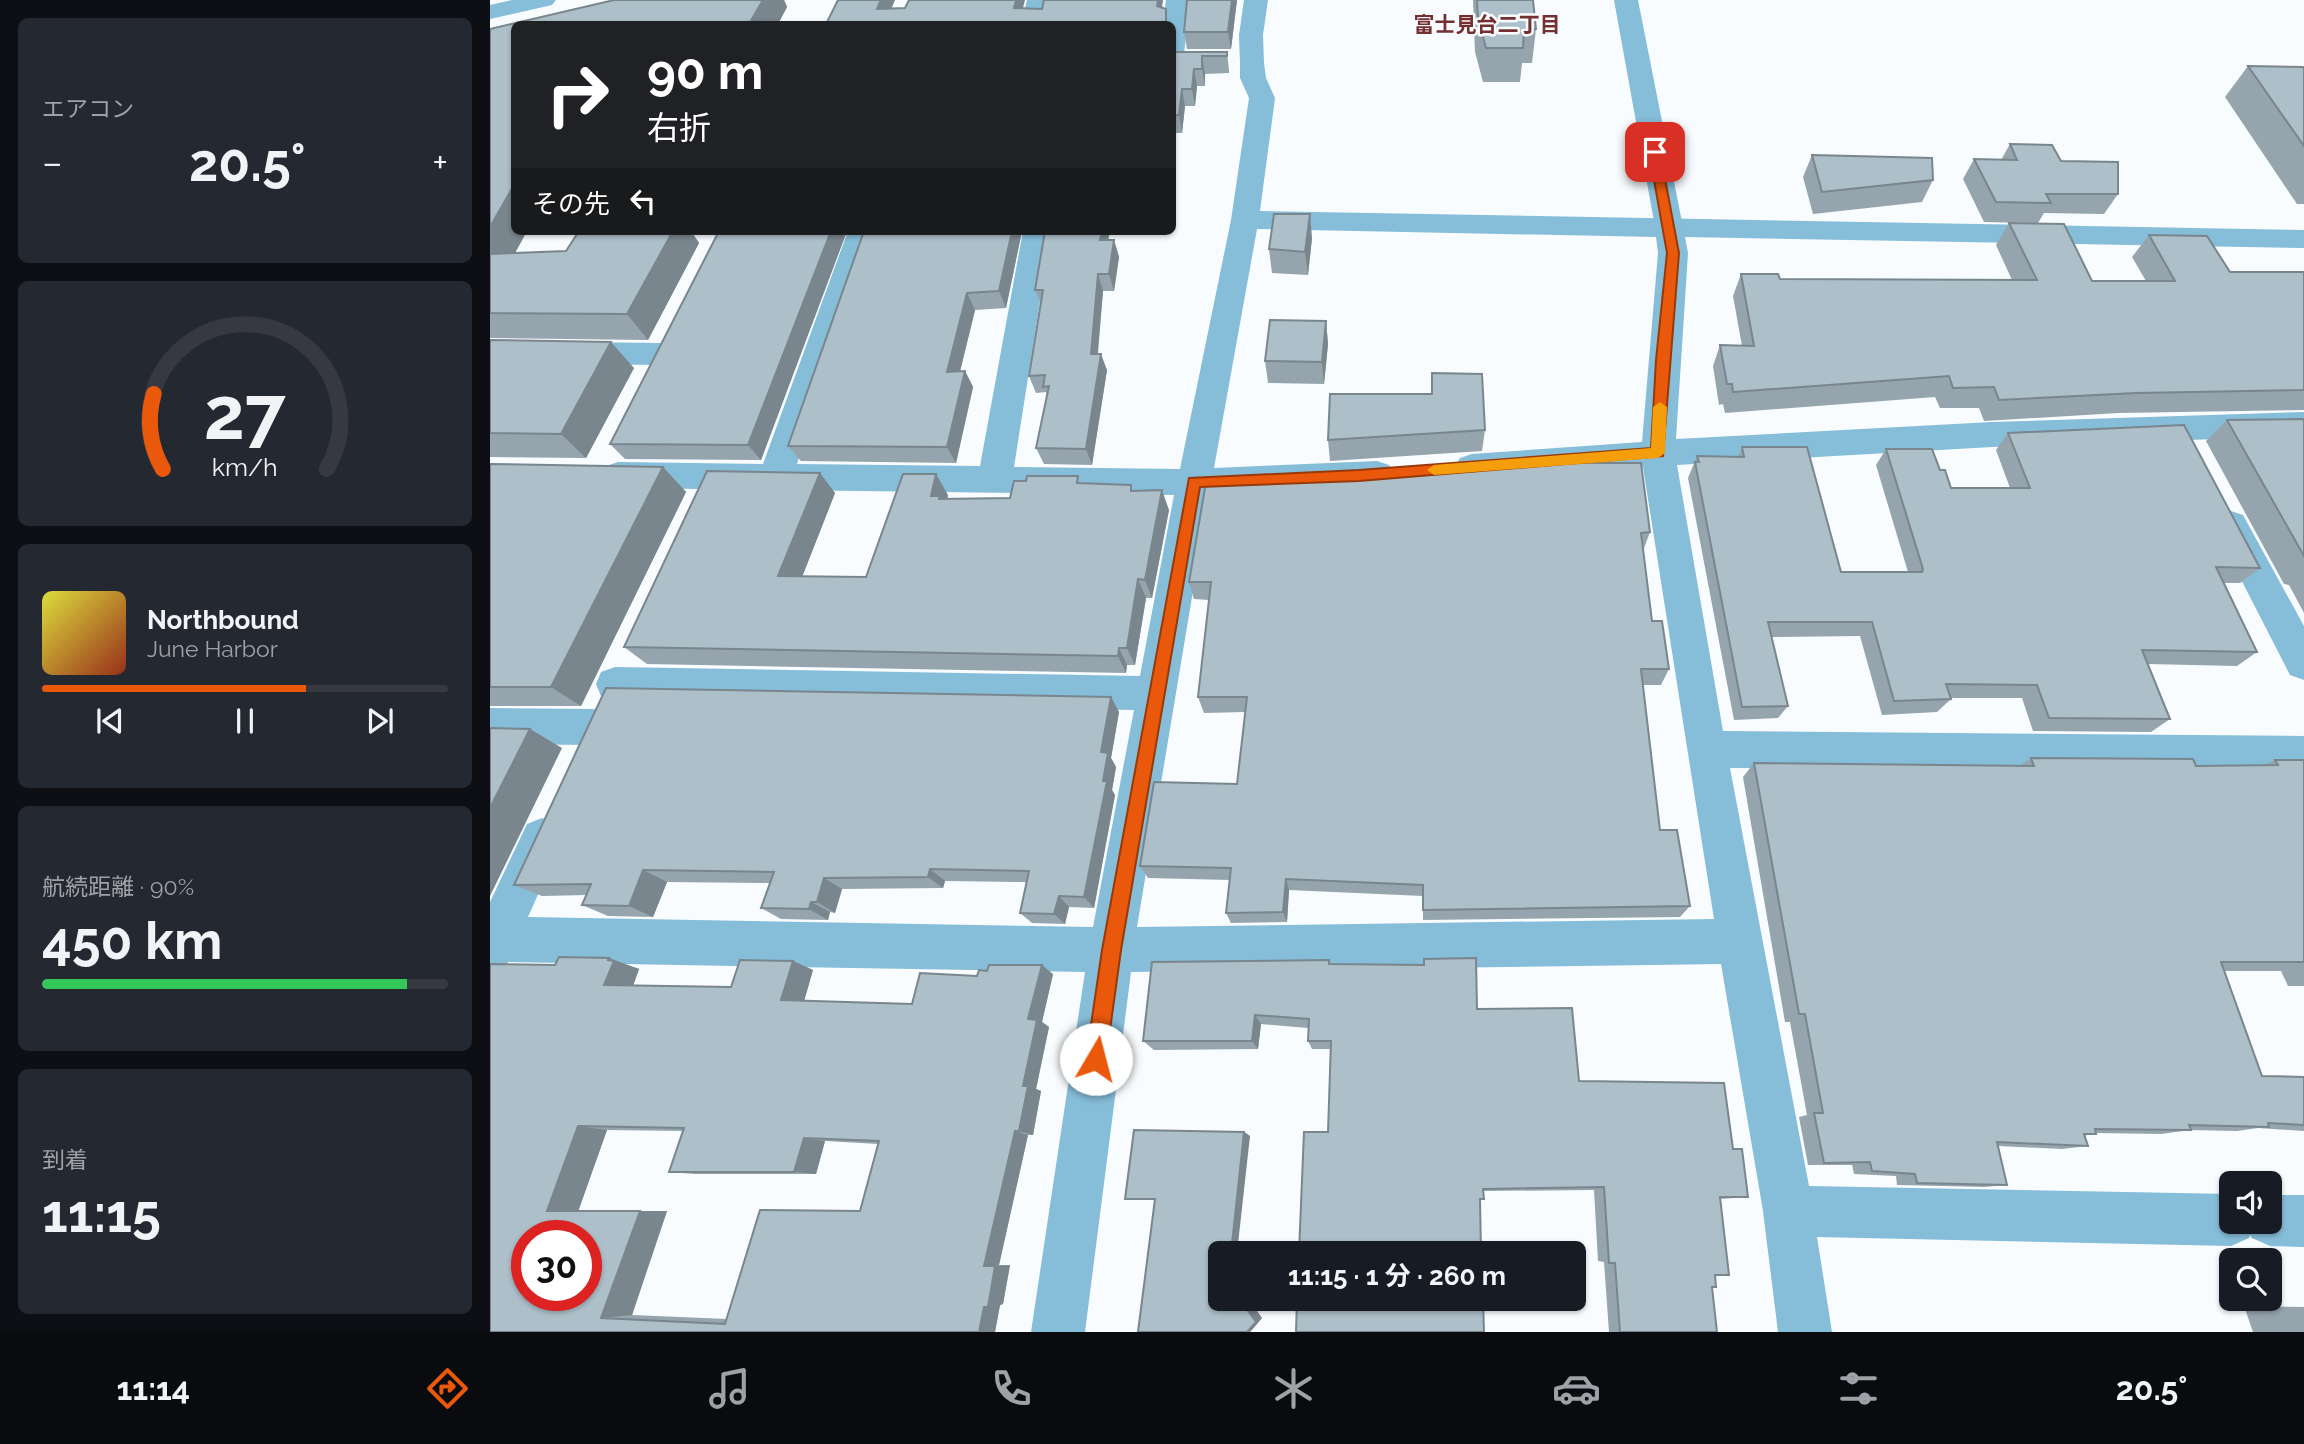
<!DOCTYPE html>
<html lang="ja">
<meta charset="utf-8">
<style>
body{margin:0;font-family:Raleway,"Noto Sans JP",sans-serif;background:#242831;color:#f1f3f6;height:100vh;display:flex;flex-direction:column;font-size:26px;white-space:nowrap}
*{box-sizing:border-box;margin:0}
p{font-size:23px;color:#9ea1a6}
.icon{flex:none;width:38px;height:38px;fill:none;stroke:currentColor;stroke-width:2;stroke-linecap:round;stroke-linejoin:round}
.map{position:relative;flex:1;overflow:hidden}
.panel{display:flex;flex-direction:column;gap:18px;padding:18px;background:#0d0f14;width:490px}
.panel>*{flex:none}
.hud{position:absolute;left:21px;top:21px;width:665px;height:214px;border-radius:10px;box-shadow:0 2px 5px #0004;background:#202124;color:#fff;overflow:hidden}
.buttons{position:absolute;left:1729px;top:1171px;display:grid;gap:14px}
.buttons a{display:grid;place-items:center;width:63px;height:63px;border-radius:10px;background:#171b24;box-shadow:0 2px 5px #0004;font-size:35px}
.speed{position:absolute;left:21px;top:1220px;display:flex;gap:14px;font-size:35px;font-weight:700;text-align:center}
.speed>*{display:grid;place-content:center;width:91px;height:91px;border-radius:50%;background:#171b24;box-shadow:0 2px 5px #0004;line-height:1}
.speed .limit{border:10px solid #d22;background:#fff;color:#111}
.pin{position:absolute;display:grid;place-items:center;width:60px;height:60px;color:#fff;margin:-30px;border-radius:14px;box-shadow:0 4px 10px #0006}
.me{position:absolute;width:77px;margin:-38px;rotate:8deg;stroke-linejoin:round;filter:drop-shadow(0 0 5px #0008)}
.turn{display:flex;align-items:center;gap:24px;height:147px;padding:0 21px;font-size:32px}
.turn .icon{width:91px;height:91px;stroke-width:2.5}
.turn b{display:block;font-size:49px;line-height:60px}
.then{display:flex;align-items:center;height:66px;padding:0 21px;background:#0003;gap:14px;font-size:26px}
.big{font-size:52px;font-weight:700;line-height:1.1}
.panel .card{flex:1;display:flex;flex-direction:column;justify-content:center;gap:10px;min-width:0;padding:0 24px;border-radius:10px;background:#242831}
.panel .dial{align-items:center;gap:0}
.dial svg{height:182px;overflow:visible;fill:none;stroke:#363941;stroke-width:7;stroke-linecap:round;text-anchor:middle}
.dial text{fill:#f1f3f6;stroke:none}
.song{display:flex;align-items:center;gap:21px}
.cover{width:84px;height:84px;border-radius:10px;background:linear-gradient(135deg,hsl(60 70% 55%),hsl(10 70% 35%))}
.played{height:7px;border-radius:4px;background:linear-gradient(90deg,#ea580c 65%,#363941 65%)}
.keys{display:flex;justify-content:space-around;direction:ltr}
.heat{display:flex;justify-content:space-between;align-items:center;font-size:38px;direction:ltr}
.charge{height:10px;border-radius:5px;background:linear-gradient(90deg,#34c759 90%,#363941 0)}
.trip{position:absolute;left:718px;top:1241px;width:378px;height:70px;border-radius:10px;background:#171b24;box-shadow:0 2px 5px #0004;font-weight:700;line-height:70px;text-align:center}
.menu{display:flex;height:112px;justify-content:space-around;align-items:center;background:#090b0e;color:#9ea1a6}
.menu .icon{width:49px;height:49px}
.menu .active{color:#ea580c}
.menu b{font-size:32px;color:#f1f3f6}
main{display:flex;flex:1;min-height:0}
.map>svg:first-child{display:block}
.lines{fill:none;stroke-linecap:round;stroke-linejoin:round}
.minor{fill:#86bdd9;fill-rule:evenodd}
.tertiary{fill:#86bdd9;fill-rule:evenodd}
.wall{fill:#95a4ad;fill-rule:evenodd}
.shaded-wall{fill:#79868d}
.building{fill:#adbfc9;stroke:#79868d;stroke-width:2;fill-rule:evenodd}
.route{fill:#ea580c;stroke:#983908;stroke-width:2}
.slow{fill:#f59e0b}
.labels{text-anchor:middle;dominant-baseline:central;stroke-width:5;stroke-linejoin:round;paint-order:stroke}
.far-neighbourhood-label{font-size:21px;font-weight:bold;fill:#752f30;stroke:#f8fcfe}
</style>
<main>
<section class="panel">
<div class="card"><p>エアコン</p>
<div class="heat"><a>−</a><b class="big">20.5°</b><a>+</a></div>
</div>
<div class="card dial"><svg viewBox="0 0 100 80">
<path d="M14 69A42 42 0 1 1 86 69"/>
<path d="M14 69A42 42 0 0 1 10 36" stroke="#ea580c"/>
<text x="50" y="56" font-size="32" font-weight="700">27</text>
<text x="50" y="72" font-size="11">km/h</text>
</svg></div>
<div class="card">
<div class="song"><i class="cover"></i><div><b>Northbound</b><p>June Harbor</p></div></div>
<div class="played"></div>
<div class="keys"><svg class="icon" aria-label="previous" viewBox="0 0 24 24"><path d="M18 5L8 12l10 7zM5 5v14"/></svg><svg class="icon" aria-label="pause" viewBox="0 0 24 24"><path d="M8 5v14M16 5v14"/></svg><svg class="icon" aria-label="next" viewBox="0 0 24 24"><path d="M6 5l10 7-10 7zM19 5v14"/></svg></div>
</div>
<div class="card"><p>航続距離 · 90%</p><b class="big">450 km</b><div class="charge"></div></div>
<div class="card"><p>到着</p><b class="big">11:15</b></div>
</section>
<div class="map">
<svg width="1814" height="1332" viewBox="0 0 1814 1332">
<rect width="100%" height="100%" fill="#f8fcfe"/>
<g class="lines">
<!-- minor -->
<path class="minor" d="M537,0H561L555,24H531Z
M676,0H700L694,54L691,59L682,61V24H673Z
M754,0H778L773,35L774,63L776,78L785,98L770,211L1814,230V248L1195,237L1198,253L1186,439L1502,422L1814,412V436L1502,447L1187,465L1233,731L1814,736V772L1240,768L1319,1186L1741,1194V1222H1780V1195H1814V1247L1780,1246L1762,1238L1760,1235L1759,1238L1741,1246L1327,1237L1342,1332H1288L1273,1211L1231,964L641,972L595,1332H541L595,972L18,962L16,967L0,973V902L37,824L52,818L67,824L73,838L38,917L603,927L644,710L125,701L111,696L106,684L111,672L125,667L650,676L684,495L128,488L116,484L111,475L116,466L128,462L273,464L358,231H386L307,464L490,466L533,231H561L524,467L690,469L741,220L759,98L750,78V63L749,35ZM767,229L1166,237L1168,253L1152,442L982,454L970,458L965,467L970,476L982,480L1153,467L1224,919L647,927L719,495L887,487L899,483L904,474L899,465L887,461L724,468Z
M0,341L170,343L181,346L186,354L181,362L170,365L0,363Z
M1741,511L1753,515L1814,626V680L1800,675L1723,525L1729,515Z
M0,708L103,709L117,714L123,727L117,740L103,745L0,744Z"/>
<!-- tertiary -->
<path class="tertiary" d="M22,0H66L62,5L0,19V5Z
M1124,0H1148L1193,227L1189,233L1179,236L1169,233L1165,227Z"/>
</g>
<!-- wall -->
<path class="wall" d="M124,0H294L297,7L288,24H24V231H37L25,253L76,251L89,231H201L209,243L158,340L0,338V29Z
M697,0H747L741,49H697L694,32Z
M983,0H1043L1046,29L1042,63H1032L1030,82H993L985,52Z
M682,52H737L739,70V73L715,74V86H707L705,106H695L692,133H686L685,142H682Z
M1758,66L1814,69V204H1807L1735,97Z
M1520,144L1571,161L1628,194L1614,214L1554,213L1548,223L1494,222L1473,179L1484,159L1511,160Z
M1322,155L1443,180L1432,202L1323,214L1313,177Z
M1519,223L1602,281H1656L1642,257L1659,235L1740,272H1814V410L1628,413L1494,421L1489,408H1450L1445,397L1235,413L1233,404L1229,405L1223,366L1230,345L1252,346L1243,296L1251,274L1290,279L1522,280L1506,245Z
M229,231H357L271,460L135,459L120,444Z
M532,231L516,308L485,310L470,371H475L483,387L466,463L311,461L298,446Z
M822,238L818,275L782,273L779,249Z
M619,240H624L629,257L624,291H613L608,354L617,370L602,465L554,464L546,448L557,395L556,392L546,393L539,376L551,304L545,290Z
M836,321L838,344L834,384L778,383L775,361Z
M0,340L144,368L96,458L0,457Z
M942,373L995,430L992,451L840,461L838,440L942,394Z
M1814,419V613L1799,585L1794,584L1716,441L1737,420Z
M1518,433L1770,568L1750,583H1734L1767,652L1747,666L1658,664L1680,719L1661,732L1543,731L1532,698H1460L1461,699L1447,712L1392,715L1370,636L1282,637L1298,706L1288,718L1244,720L1198,478L1207,456L1248,457L1252,447L1351,572H1418L1386,465L1396,449L1450,470L1461,488H1520L1506,450Z
M0,464L173,467L196,492L91,706H0Z
M330,473L345,493L312,577H376L458,495L457,499L520,498L591,483L643,491L679,510L662,598H656L645,665H637L636,673L157,664L134,647Z
M716,482L1160,532L1153,551L1162,621L1179,669L1171,685H1153L1170,830L1200,906L1190,917L933,920V896L799,890L797,922L741,923L736,913L740,880L658,878L650,866L747,784L755,712L714,713L708,697L719,600L704,599L699,582Z
M621,697L629,712L621,758L626,767L622,790L625,795L604,908L579,907L575,924L542,923L530,913L536,882L455,881L453,888L352,889L345,913L340,912L338,920L291,919L271,908L280,883L177,882L163,917L118,916L92,905L96,895L52,896L24,885Z
M1541,758L1706,766L1775,765L1785,760H1814V986H1798L1791,971H1734L1772,1076L1814,1077V1131L1768,1128L1747,1131L1700,1130L1671,1134L1606,1133L1594,1136L1598,1146L1572,1149L1508,1146L1517,1185L1494,1187L1407,1185L1406,1176L1364,1174L1362,1165H1318L1309,1117L1317,1115L1300,1022H1295L1253,777L1264,763L1530,766Z
M934,959L987,1009L1089,1081L1243,1149L1258,1197L1230,1199L1225,1275L1222,1287L1227,1332H1119L1114,1262L1108,1261L1104,1190L993,1191L994,1199L990,1200L838,1132L841,1049H822L818,1041V1028L771,1024L768,1049L664,1050L653,1041L839,960L840,964L933,965Z
M303,961L323,970L314,1001L422,1004L487,976L563,974L552,1022L559,1027L546,1089L551,1091L543,1135H538L509,1265H520L513,1304L510,1305L505,1332H0L144,967L149,969L143,986L241,987ZM117,1130L193,1131L179,1172L205,1174H326L335,1141L388,1144L370,1211L237,1319L142,1315L177,1211H88Z
M754,1132L760,1136L730,1298L772,1318L760,1332H648L665,1200L635,1199Z
M1754,1306L1814,1307V1332H1763Z"/>
<!-- shaded-wall -->
<path class="shaded-wall" d="M273,0H294L297,7L288,24H259Z
M391,0H405L395,24L387,9Z
M526,0H535L529,24L524,8Z
M668,0H673L670,24L667,6Z
M742,0H747L741,49L738,32Z
M712,56L715,74V86L712,69Z
M704,69L707,86L705,106L702,89Z
M692,89L695,106L692,133L689,115Z
M683,116L686,133L685,142L682,128Z
M24,185V231H37L10,280L0,270V227Z
M820,214L822,238L818,275L815,252Z
M183,231H201L209,243L158,340L137,314Z
M341,231H357L271,460L258,445Z
M522,231H532L516,308L509,291Z
M612,231H620L615,257L610,240Z
M624,240L629,257L624,291L619,274Z
M608,274L613,291L606,370L601,354Z
M477,293L485,310L466,388L457,372Z
M836,321L838,344L834,384L832,362Z
M121,342L144,368L96,458L71,434Z
M611,354L617,370L602,465L596,449Z
M475,371L483,387L466,463L457,447Z
M173,467L196,492L91,706L61,687Z
M330,473L345,493L305,595L288,576Z
M446,474L458,495L456,506L441,496Z
M672,490L679,510L662,598L655,580Z
M648,579L656,598L645,665L637,648Z
M629,648L637,665L636,673L628,656Z
M621,697L629,712L621,758L626,767L622,790L625,795L604,908L594,897L613,781L611,752Z
M40,729L72,748L0,896V808Z
M440,869L455,881L453,888L438,877Z
M153,870L177,882L163,917L139,906Z
M334,878L352,889L345,913L327,902Z
M796,879L799,890L797,922L793,912Z
M569,896L579,907L575,924L564,914Z
M321,902L340,912L338,920L319,909Z
M119,958L149,969L140,994L114,985Z
M303,961L323,970L312,1008L291,1000Z
M552,965L563,974L552,1022L559,1027L546,1089L551,1091L543,1135L529,1131L538,1019Z
M765,1015L771,1024L768,1049L762,1041Z
M88,1126L117,1130L88,1212L57,1211Z
M525,1131L538,1135L509,1265L494,1266Z
M754,1132L760,1136L747,1253H741Z
M314,1138L335,1141L326,1174L304,1172Z
M150,1211H177L142,1315L111,1318Z
M520,1265L513,1304L510,1305L505,1332H489L494,1307L505,1266Z
M749,1298H758L772,1318L760,1332H757Z"/>
<!-- building -->
<path class="building" d="M124,0H273L259,24H24V185L0,227V29Z
M348,0H391L387,9L415,8L419,0H526L524,8L552,9L554,0H668L667,6L676,9V24H336Z
M697,0H742L738,32H694Z
M987,0H1043L1046,29H1034L1033,48H996L988,18Z
M682,52H737V56H712V69H704L702,89H692L689,115L683,116L682,119Z
M1758,66L1813,67L1814,69V146Z
M1520,144L1562,145L1571,161L1628,162V194H1556L1561,203L1506,202L1484,159L1527,160Z
M1322,155L1442,158L1443,180L1332,192Z
M784,214H820L815,252L779,249Z
M1519,223L1574,224L1602,281H1685L1659,235L1717,236L1740,272H1814V390L1646,393L1509,400L1504,387L1463,388L1459,376L1243,392L1242,384H1237L1230,345L1264,346L1251,274H1288L1290,279L1547,280Z
M89,231H183L137,314L0,313V254L76,251Z
M229,231H341L258,445L120,444Z
M374,231H522L509,291L477,293L457,372L475,371L457,447L298,446Z
M555,231H612L610,240H624L619,274H608L601,354H611L596,449L546,448L559,386L553,387L555,375L539,376L553,290H545Z
M780,320L836,321L832,362L775,361Z
M0,340L121,342L71,434L0,433Z
M942,373L992,374L995,430L838,440L840,394H942Z
M1814,419V556L1737,420Z
M1694,425L1770,568L1726,567L1767,652L1652,650L1680,719L1559,718L1547,685L1456,684L1461,699L1404,701L1382,622H1278L1298,706L1252,707L1205,462H1209L1207,456L1254,457L1252,447H1317L1351,572H1432L1433,569L1396,449H1442L1450,470H1455L1461,488H1540L1518,433Z
M996,463H1151L1160,532L1151,533L1162,621H1172L1179,669H1151L1170,830H1187L1200,906L933,910V885L796,879L793,912L736,913L741,868L650,866L664,782L747,784L757,697H708L721,582H699L716,482L836,479V474Z
M0,464L173,467L61,687H0Z
M217,471L330,473L288,576L376,577L413,474H446L441,496H450L449,499L520,498L524,481H536L537,476H588L587,483L641,485V491L672,490L655,580L648,579L637,648H629L628,656L134,647Z
M116,688L621,697L611,752L618,753L613,781H617L594,897L569,896L564,914L530,913L539,871L440,869L438,877L334,878L327,902H321L319,909L271,908L284,872L153,870L139,906L92,905L101,884L24,885Z
M0,728L40,729L0,808Z
M1541,758L1703,759L1706,766L1788,765L1785,760H1814V962H1731L1772,1076L1814,1077V1125L1778,1123L1779,1127L1699,1125L1701,1130L1605,1129L1606,1134H1594L1598,1146L1507,1142L1517,1185L1427,1183L1425,1174L1382,1171L1380,1162L1334,1163L1324,1113H1333L1315,1014H1309L1264,763L1544,766Z
M69,957L119,958L118,960L124,961L114,985L241,987L250,960L303,961L291,1000L422,1004L430,973L487,976L489,970L497,971L499,965H552L538,1019L547,1020L533,1086H538L529,1131H525L494,1266H505L498,1307H494L489,1332H0V964L65,965ZM88,1126L194,1128L179,1172H304L314,1138L389,1141L370,1211L270,1210L235,1324L111,1318L150,1211H57ZM37,1236H96V1295H37Z
M986,958L987,1009L1082,1008L1089,1081L1234,1083L1243,1149H1252L1258,1197H1230L1239,1275H1225L1226,1287H1222L1227,1332H1130L1125,1263H1119L1114,1187L993,1189L994,1199H990L991,1253H809L814,1132H838L841,1041H818L819,1019L765,1015L762,1041H653L662,962L839,960V964L934,965V959Z
M644,1130L754,1132L741,1253H730V1298H749L766,1322L757,1332H648L665,1199H635Z
M807,1298H993L994,1332H806Z"/>
<!-- route -->
<path class="route" d="M1165,148L1170,152L1189,253L1173,456L869,481L710,487L631,950L616,1059L613,1066L606,1069L599,1066L596,1059L612,950L699,478L869,470L1161,448L1166,360L1177,253L1159,152Z"/>
<!-- slow -->
<path class="slow" d="M1170,402L1177,407L1175,453L1168,458L944,475L937,470L944,465L1161,448L1163,407Z"/>
<g class="labels">
<!-- far-neighbourhood labels -->
<g class="far-neighbourhood-label">
<text x="997" y="24">富士見台二丁目</text>
</g>
</g>
</svg>
<div class="buttons">
<a><svg class="icon" aria-label="sound" viewBox="0 0 24 24"><path d="M4 9h4l5-4v14l-5-4H4zM17 9q2 3 0 6"/></svg></a>
<a><svg class="icon" aria-label="search" viewBox="0 0 24 24"><circle cx="10" cy="10" r="6"/><path d="M15 15l6 6"/></svg></a>
</div>
<div class="speed"><div class="limit">30</div></div>
<div class="pin" style="left:1165px;top:152px;background:#d93025"><svg class="icon" aria-label="arrive" viewBox="0 0 24 24"><path d="M6 21V4h12l-3 4 3 4H6"/></svg></div>
<svg class="me" style="left:606px;top:1059px" viewBox="-20 -20 40 40"><circle r="19" fill="#fff"/><path d="M0-13L10 11 0 6-10 11z" fill="#ea580c"/></svg>
<div class="trip">11:15 · 1 分 · 260 m</div>
<div class="hud">
<div class="turn"><svg class="icon" aria-label="right" viewBox="0 0 24 24"><path d="M7 20v-9h11M14 6l5 5-5 5"/></svg><div><b>90 m</b>右折</div></div>
<div class="then">その先<svg class="icon" aria-label="left" viewBox="0 0 24 24"><path d="M17 20v-9H6M10 6l-5 5 5 5"/></svg></div>
</div>
</div>
</main>
<nav class="menu">
<b>11:14</b>
<svg class="icon active" aria-label="directions" viewBox="0 0 24 24"><path d="M12 3l9 9-9 9-9-9zM9 14v-3h6M13 9l2 2-2 2"/></svg>
<svg class="icon" aria-label="music" viewBox="0 0 24 24"><path d="M9 18V5l10-2v13"/><circle cx="6" cy="18" r="3"/><circle cx="16" cy="16" r="3"/></svg>
<svg class="icon" aria-label="phone" viewBox="0 0 24 24"><path d="M5 4h4l2 5-3 2q2 4 5 5l2-3 5 2v4C11 20 4 13 5 4z"/></svg>
<svg class="icon" aria-label="climate" viewBox="0 0 24 24"><path d="M12 3v18M4 7l16 10M4 17L20 7"/></svg>
<svg class="icon" aria-label="car" viewBox="0 0 24 24"><path d="M5 17H2v-5l4-1 3-4h7l3 4 3 1v5h-3M9 17h6M6 11h13"/><circle cx="7" cy="17" r="2"/><circle cx="17" cy="17" r="2"/></svg>
<svg class="icon" aria-label="filters" viewBox="0 0 24 24"><path d="M4 7h16M4 17h16"/><circle cx="9" cy="7" r="2"/><circle cx="15" cy="17" r="2"/></svg>
<b>20.5°</b>
</nav>
